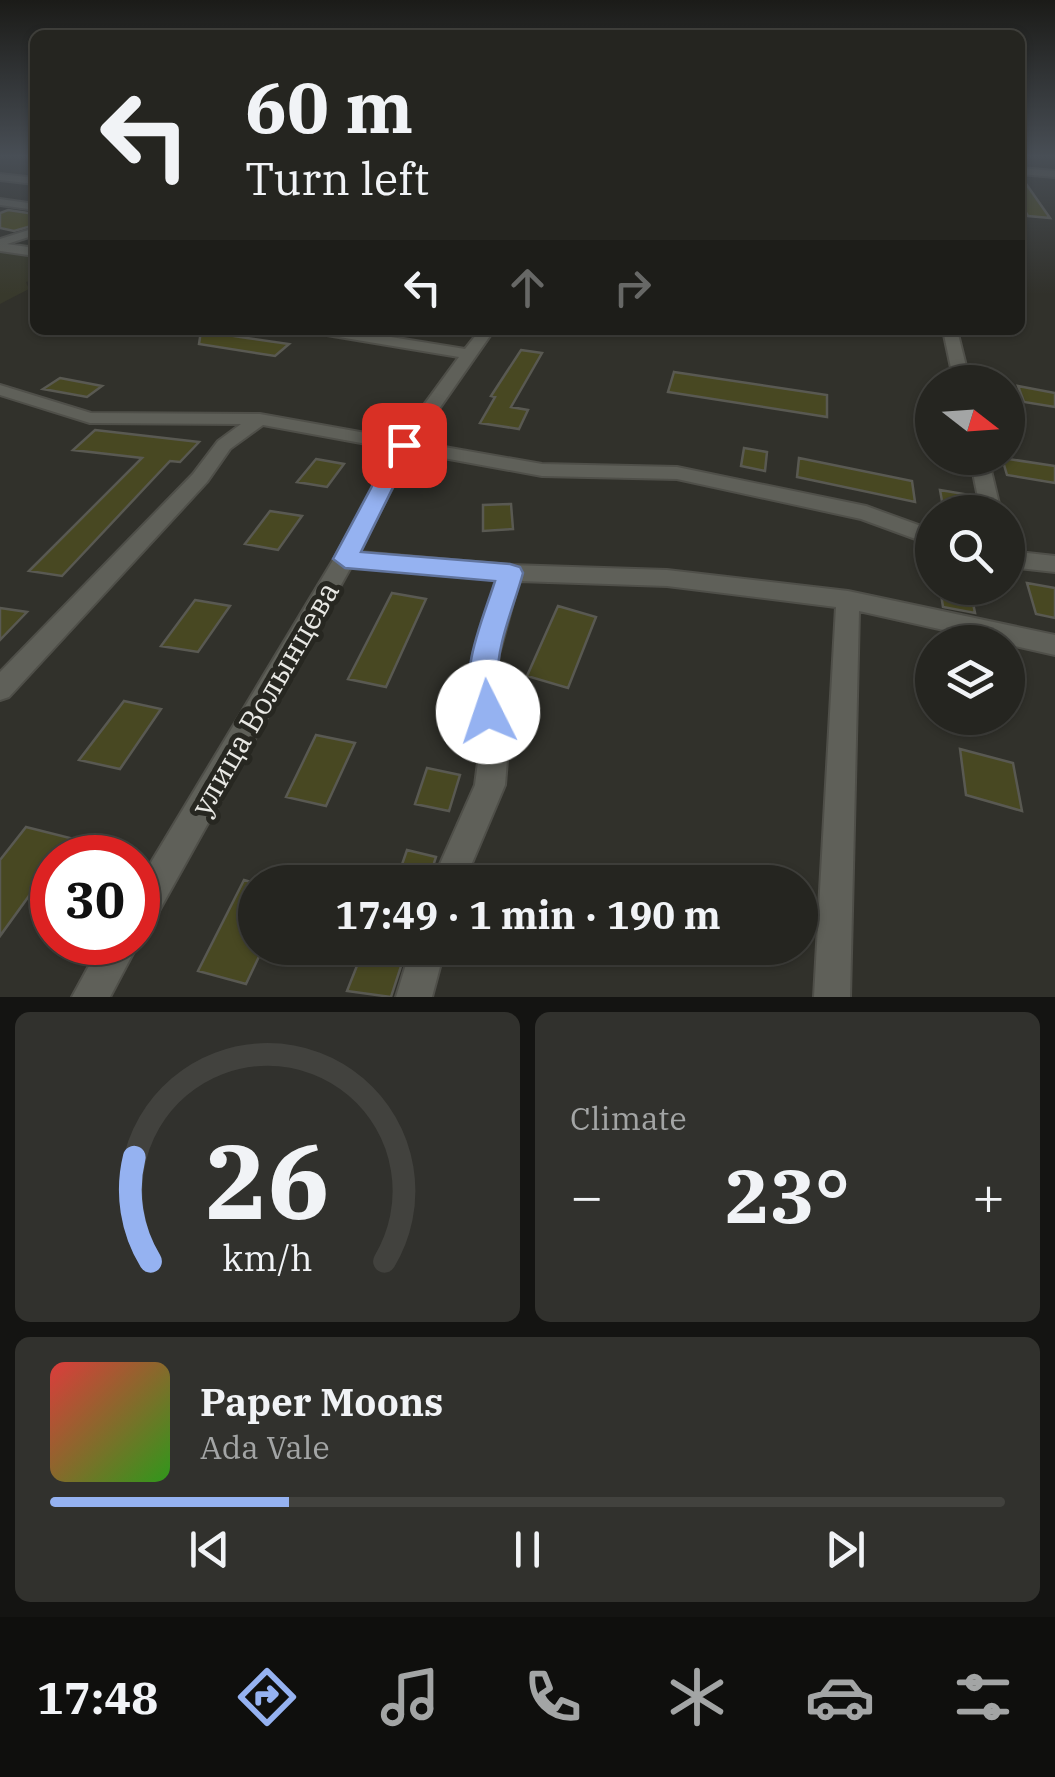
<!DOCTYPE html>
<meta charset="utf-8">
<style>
body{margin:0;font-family:"IBM Plex Serif",serif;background:#31312d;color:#f1f3f6;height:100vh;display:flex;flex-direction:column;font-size:38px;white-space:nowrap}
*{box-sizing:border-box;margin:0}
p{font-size:32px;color:#a3a5a5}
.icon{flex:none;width:55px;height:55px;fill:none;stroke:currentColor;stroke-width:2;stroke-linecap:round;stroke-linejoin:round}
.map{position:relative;height:997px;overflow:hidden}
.details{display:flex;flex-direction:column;gap:15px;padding:15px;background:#141412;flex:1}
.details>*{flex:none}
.hud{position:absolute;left:30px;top:30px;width:995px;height:305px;border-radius:15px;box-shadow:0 2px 8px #0004,0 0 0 2px #42423e;background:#252520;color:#f1f3f6;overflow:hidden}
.needle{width:65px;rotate:107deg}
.buttons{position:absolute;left:915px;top:365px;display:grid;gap:20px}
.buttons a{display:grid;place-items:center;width:110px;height:110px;border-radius:50%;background:#252520;box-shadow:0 2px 8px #0004,0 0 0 2px #42423e;font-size:50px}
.speed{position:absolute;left:30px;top:835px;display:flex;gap:20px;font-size:50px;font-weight:700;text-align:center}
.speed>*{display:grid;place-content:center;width:130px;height:130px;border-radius:50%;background:#252520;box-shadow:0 2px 8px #0004,0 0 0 2px #42423e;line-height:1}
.speed .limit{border:15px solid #d22;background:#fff;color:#111}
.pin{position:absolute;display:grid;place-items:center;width:85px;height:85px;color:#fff;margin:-42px;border-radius:20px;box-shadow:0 5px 15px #0006}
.me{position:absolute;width:110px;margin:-55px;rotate:356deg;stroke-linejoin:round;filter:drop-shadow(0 0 8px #0008)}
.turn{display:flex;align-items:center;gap:35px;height:210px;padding:0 50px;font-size:45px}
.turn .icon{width:130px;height:130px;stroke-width:2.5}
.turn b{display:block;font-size:70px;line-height:85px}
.lanes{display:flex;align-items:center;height:95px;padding:0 50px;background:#0003;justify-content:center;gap:50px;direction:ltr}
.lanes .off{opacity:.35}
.big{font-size:75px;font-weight:700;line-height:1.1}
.details .tile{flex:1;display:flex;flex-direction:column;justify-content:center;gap:15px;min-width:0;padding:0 35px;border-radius:15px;background:#31312d}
.details .dial{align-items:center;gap:0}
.dial svg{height:260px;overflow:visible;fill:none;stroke:#42423e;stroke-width:7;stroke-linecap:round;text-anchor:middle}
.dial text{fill:#f1f3f6;stroke:none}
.song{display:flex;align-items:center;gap:30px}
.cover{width:120px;height:120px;border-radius:15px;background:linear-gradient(135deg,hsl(0 70% 55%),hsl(110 70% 35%))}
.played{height:10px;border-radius:5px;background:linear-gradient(90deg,#95b2f1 25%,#42423e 25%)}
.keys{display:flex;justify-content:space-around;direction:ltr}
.heat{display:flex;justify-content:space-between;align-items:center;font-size:55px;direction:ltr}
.details .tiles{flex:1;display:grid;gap:15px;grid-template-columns:1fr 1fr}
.tile:last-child{grid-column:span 2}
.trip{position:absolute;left:238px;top:865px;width:580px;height:100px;border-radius:50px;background:#252520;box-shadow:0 2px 8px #0004,0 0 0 2px #42423e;font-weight:700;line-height:100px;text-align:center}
.dock{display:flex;height:160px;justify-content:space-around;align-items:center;background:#0f0f0d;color:#a3a5a5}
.dock .icon{width:70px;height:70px}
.dock .selected{color:#95b2f1}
.dock b{font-size:45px;color:#f1f3f6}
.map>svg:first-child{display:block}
.built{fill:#38392c}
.building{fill:#484822;stroke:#595952;stroke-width:2.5}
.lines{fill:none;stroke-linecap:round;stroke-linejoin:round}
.minor-casing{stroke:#4f4f49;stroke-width:4}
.minor{fill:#5f6059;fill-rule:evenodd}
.route{fill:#95b2f1;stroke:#61749d;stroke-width:2.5}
.labels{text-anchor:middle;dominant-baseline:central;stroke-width:10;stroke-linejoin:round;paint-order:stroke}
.street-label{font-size:30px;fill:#e8e8e4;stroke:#272721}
</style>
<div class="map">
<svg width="1055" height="997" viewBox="0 0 1055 997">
<rect width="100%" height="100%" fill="#31312b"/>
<!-- built -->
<path class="built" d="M0,252L34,256L32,260H35V280L26,282L29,289L0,304Z"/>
<!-- building -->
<path class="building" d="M1020,178H1022L1050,218L1028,216L1020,203Z
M8,210L35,214V225L14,231L0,228V213Z
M201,331L247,338L289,344L275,356L199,344Z
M521,350L542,353L511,407L528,410L519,429L480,423L495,397L491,396Z
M674,372L827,395V417L668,392Z
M60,378L102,386L87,397L43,389Z
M1018,386L1055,393V407L1024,402Z
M95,430L199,442L180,462L170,461L62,576L29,571L142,458L73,450Z
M744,448L767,452L765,471L741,466Z
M799,458L912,481L915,502L797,477Z
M1002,458L1055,466V483L1007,475Z
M316,459L344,464L327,487L297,482Z
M940,490L970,495L974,512H944Z
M511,504L513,529L483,531V505Z
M270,511L302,516L278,550L245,544Z
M1027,583L1055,588V618L1036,614Z
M940,588H970L975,613L943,607Z
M392,593L426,599L386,687L348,679Z
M195,600L230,606L198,652L161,646Z
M558,606L596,617L568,688L527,676Z
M0,608L27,612L0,640Z
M124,701L161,709L120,769L79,760Z
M316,735L355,743L326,806L286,797Z
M960,749L1013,763L1022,811L966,795Z
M427,768L460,775L449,811L415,804Z
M26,827L70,838L57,858H52V864L0,936V860Z
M407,850L436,857L428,882L397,879Z
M244,880L255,883V948H263L246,984L198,971Z
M364,948H407L391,997L347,991Z"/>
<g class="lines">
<!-- minor casing -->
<g class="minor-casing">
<path id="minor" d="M1020,168L1055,171V177L1020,174Z
M0,174L35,178V184L0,180Z
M0,199L35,204V210L0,205Z
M35,228V235L7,244L35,248V256L0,251V239Z
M314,330H348L465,349L480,330H494L416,442L542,464L677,467L866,506L932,530V545L861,519L677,479L542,476L411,452L359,552L510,565L667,570L848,591L1055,635V655L859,611L850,997H814L836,607L667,586L519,581L499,654L496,682L508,747L505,785L464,882H432L475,785L480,747L470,682L473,654L497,580L351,567L150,927L138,932V884L335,557L394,449L263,425L230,449L207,482L9,697L0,700V672L193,474L218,441L241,424L90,423L0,395V385L91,413L260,414L399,439L459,357L321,334Z
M943,330H957L970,382H954Z
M970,458H988L1001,512H981Z
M1008,551L1055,556V572L1008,567Z
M138,938L139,942L110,997H72L102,942H138Z
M411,948H445L432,997H396Z"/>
</g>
<!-- minor -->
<use href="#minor" class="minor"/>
</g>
<!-- sky -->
<linearGradient id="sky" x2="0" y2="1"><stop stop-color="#1b1b18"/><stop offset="0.53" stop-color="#484e55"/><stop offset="1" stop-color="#484e55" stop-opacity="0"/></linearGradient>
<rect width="1055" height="294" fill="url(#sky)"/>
<!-- route -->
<path class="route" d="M404,439L414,445L361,552L510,564L520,567L523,573C514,607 495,647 498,683C498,697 506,707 499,721L488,725L477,721C456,676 481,625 495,581L345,568L333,559L394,445Z"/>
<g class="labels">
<!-- street labels -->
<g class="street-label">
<text transform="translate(264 698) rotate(-60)">улица Волынцева</text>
</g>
</g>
</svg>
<div class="buttons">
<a><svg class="needle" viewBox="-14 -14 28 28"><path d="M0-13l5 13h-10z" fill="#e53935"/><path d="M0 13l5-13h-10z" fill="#a3a5a5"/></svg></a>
<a><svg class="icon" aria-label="search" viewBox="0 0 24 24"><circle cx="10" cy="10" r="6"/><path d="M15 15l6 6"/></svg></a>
<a><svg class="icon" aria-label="layers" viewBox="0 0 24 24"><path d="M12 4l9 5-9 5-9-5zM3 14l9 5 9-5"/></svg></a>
</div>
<div class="speed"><div class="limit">30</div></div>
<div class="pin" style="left:404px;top:445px;background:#d93025"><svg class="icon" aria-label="arrive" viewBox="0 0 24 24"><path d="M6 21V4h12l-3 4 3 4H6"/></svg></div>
<svg class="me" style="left:488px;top:712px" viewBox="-20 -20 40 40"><circle r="19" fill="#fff"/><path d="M0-13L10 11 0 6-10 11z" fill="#95b2f1"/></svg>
<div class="trip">17:49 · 1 min · 190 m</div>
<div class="hud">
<div class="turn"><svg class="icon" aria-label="left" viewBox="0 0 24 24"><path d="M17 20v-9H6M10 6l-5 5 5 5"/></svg><div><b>60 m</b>Turn left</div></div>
<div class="lanes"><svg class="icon" aria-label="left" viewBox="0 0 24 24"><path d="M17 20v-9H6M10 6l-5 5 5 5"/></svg><svg class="icon off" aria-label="ahead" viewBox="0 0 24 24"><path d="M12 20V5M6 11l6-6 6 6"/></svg><svg class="icon off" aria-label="right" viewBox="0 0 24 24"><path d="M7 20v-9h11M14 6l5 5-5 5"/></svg></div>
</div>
</div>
<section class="details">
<div class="tiles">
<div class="tile dial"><svg viewBox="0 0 100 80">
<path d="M14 69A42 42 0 1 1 86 69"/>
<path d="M14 69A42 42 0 0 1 9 37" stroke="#95b2f1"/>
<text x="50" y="56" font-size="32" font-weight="700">26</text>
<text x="50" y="72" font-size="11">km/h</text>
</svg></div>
<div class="tile"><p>Climate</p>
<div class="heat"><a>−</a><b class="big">23°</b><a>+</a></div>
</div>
<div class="tile">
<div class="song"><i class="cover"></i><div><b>Paper Moons</b><p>Ada Vale</p></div></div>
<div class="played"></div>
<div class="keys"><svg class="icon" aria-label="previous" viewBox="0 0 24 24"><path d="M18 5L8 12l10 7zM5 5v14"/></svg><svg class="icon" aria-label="pause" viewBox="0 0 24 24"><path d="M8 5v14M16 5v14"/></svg><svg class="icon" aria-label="next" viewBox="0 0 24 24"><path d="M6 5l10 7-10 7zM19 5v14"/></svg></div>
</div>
</div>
</section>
<nav class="dock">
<b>17:48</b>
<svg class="icon selected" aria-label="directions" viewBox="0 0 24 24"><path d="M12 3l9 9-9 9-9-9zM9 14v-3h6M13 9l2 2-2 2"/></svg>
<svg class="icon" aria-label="music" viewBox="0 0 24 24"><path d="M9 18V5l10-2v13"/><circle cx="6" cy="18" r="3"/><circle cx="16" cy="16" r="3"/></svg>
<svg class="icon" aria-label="phone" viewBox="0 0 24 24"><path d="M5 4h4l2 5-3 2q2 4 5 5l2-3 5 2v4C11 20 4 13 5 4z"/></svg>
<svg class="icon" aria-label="climate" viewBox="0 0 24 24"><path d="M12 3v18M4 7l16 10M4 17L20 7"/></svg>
<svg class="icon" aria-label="car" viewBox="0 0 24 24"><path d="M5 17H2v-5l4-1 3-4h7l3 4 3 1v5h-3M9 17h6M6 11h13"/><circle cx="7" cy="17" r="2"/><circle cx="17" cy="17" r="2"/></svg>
<svg class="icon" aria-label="filters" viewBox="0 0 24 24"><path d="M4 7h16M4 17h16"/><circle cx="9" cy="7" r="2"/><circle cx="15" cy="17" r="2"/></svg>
</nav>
